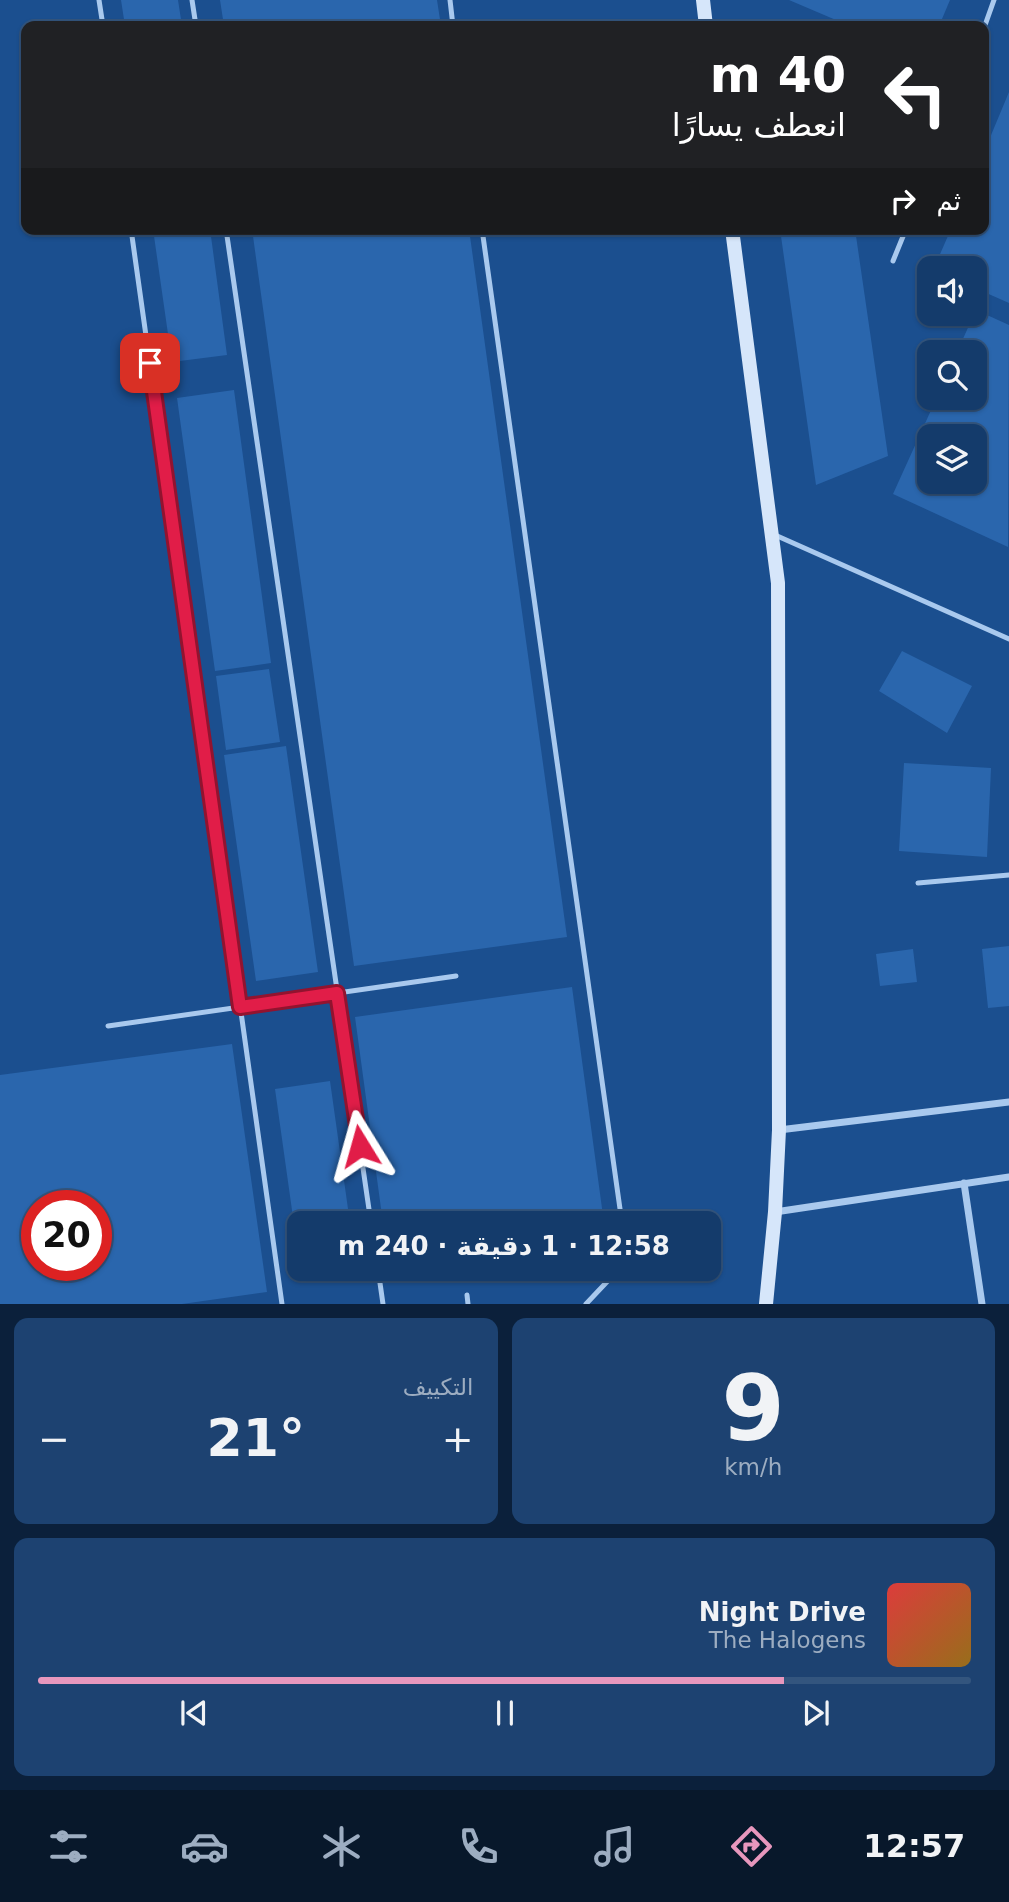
<!DOCTYPE html>
<html lang="ar">
<meta charset="utf-8">
<style>
body{margin:0;font-family:"DejaVu Sans",Vazirmatn,sans-serif;background:#1d4271;color:#f1f3f6;direction:rtl;height:100vh;display:flex;flex-direction:column;font-size:26px;white-space:nowrap}
*{box-sizing:border-box;margin:0}
p{font-size:23px;color:#9dadc1}
.icon{flex:none;width:38px;height:38px;fill:none;stroke:currentColor;stroke-width:2;stroke-linecap:round;stroke-linejoin:round}
.map{position:relative;height:1304px;overflow:hidden;direction:ltr}
.details{display:flex;flex-direction:column;gap:14px;padding:14px;background:#0b203b;flex:1}
.details>*{flex:none}
.hud{position:absolute;left:21px;top:21px;width:968px;height:214px;border-radius:14px;box-shadow:0 2px 5px #0004,0 0 0 2px #33557e;direction:rtl;background:#202124;color:#fff;overflow:hidden}
.controls{position:absolute;left:917px;top:256px;display:grid;gap:14px}
.controls a{display:grid;place-items:center;width:70px;height:70px;border-radius:14px;background:#143b6b;box-shadow:0 2px 5px #0004,0 0 0 2px #33557e;font-size:35px}
.speed{position:absolute;left:21px;top:1190px;display:flex;gap:14px;font-size:35px;font-weight:700;text-align:center}
.speed>*{display:grid;place-content:center;width:91px;height:91px;border-radius:50%;background:#143b6b;box-shadow:0 2px 5px #0004,0 0 0 2px #33557e;line-height:1}
.speed .limit{border:10px solid #d22;background:#fff;color:#111}
.pin{position:absolute;display:grid;place-items:center;width:60px;height:60px;color:#fff;margin:-30px;border-radius:14px;box-shadow:0 4px 10px #0006}
.me{position:absolute;width:77px;margin:-38px;rotate:352deg;stroke-linejoin:round;filter:drop-shadow(0 0 5px #0008)}
.turn{display:flex;align-items:center;gap:24px;height:147px;padding:0 28px;font-size:32px}
.turn .icon{width:91px;height:91px;stroke-width:2.5}
.turn b{display:block;font-size:49px;line-height:60px}
.then{display:flex;align-items:center;height:66px;padding:0 28px;background:#0003;gap:14px;font-size:26px}
.big{font-size:52px;font-weight:700;line-height:1.1}
.details .card{flex:1;display:flex;flex-direction:column;justify-content:center;gap:10px;min-width:0;padding:0 24px;border-radius:14px;background:#1d4271}
.details .dial{align-items:center;gap:0}
.dial b{font-size:91px;line-height:1}
.song{display:flex;align-items:center;gap:21px}
.cover{width:84px;height:84px;border-radius:10px;background:linear-gradient(135deg,hsl(0 70% 55%),hsl(40 70% 35%))}
.played{height:7px;border-radius:4px;background:linear-gradient(90deg,#e797bd 80%,#33557e 80%)}
.keys{display:flex;justify-content:space-around;direction:ltr}
.heat{display:flex;justify-content:space-between;align-items:center;font-size:38px;direction:ltr}
.details .tiles{flex:1;display:grid;gap:14px;grid-template-columns:1fr 1fr}
.card:last-child{grid-column:span 2}
.trip{position:absolute;left:287px;top:1211px;width:434px;height:70px;border-radius:14px;background:#143b6b;box-shadow:0 2px 5px #0004,0 0 0 2px #33557e;font-weight:700;line-height:70px;text-align:center;direction:rtl}
.tab-bar{display:flex;height:112px;justify-content:space-around;align-items:center;background:#08182b;color:#9dadc1}
.tab-bar .icon{width:49px;height:49px}
.tab-bar .on{color:#e797bd}
.tab-bar b{font-size:32px;color:#f1f3f6}
.map>svg:first-child{display:block}
.building{fill:#2a66ad;fill-rule:evenodd}
.lines{fill:none;stroke-linecap:round;stroke-linejoin:round}
.lane{stroke:#a9c9ee;stroke-width:5}
.street{stroke:#a9c9ee;stroke-width:7}
.secondary{stroke:#d6e6fa;stroke-width:14}
.route-casing{stroke:#92132f;stroke-width:18}
.route{stroke:#e11d48;stroke-width:12}
</style>
<div class="map">
<svg width="1009" height="1304" viewBox="0 0 1009 1304">
<rect width="100%" height="100%" fill="#1b4f8f"/>
<!-- building -->
<path class="building" d="M121,0H178L182,26H125Z
M220,0H437L441,26H224Z
M789,0H950L939,26H850Z
M1009,92V303L975,288V268H934L951,229H984V152Z
M153,229H210L227,355L172,362Z
M252,229H469L567,937L354,966Z
M780,229H855L888,456L816,485Z
M976,310L1009,325L1008,547L893,494L937,397H975V352H957ZM929,436H975V481H929Z
M234,390L271,663L215,671L177,398Z
M902,651L972,686L947,733L879,691Z
M269,669L280,742L226,750L216,676Z
M286,746L318,972L256,981L224,755Z
M904,763L991,768L987,857L899,851Z
M1009,946V1006L988,1008L982,949Z
M913,949L917,982L880,986L876,954Z
M572,987L604,1223H383L355,1017Z
M232,1044L267,1292L182,1304H0V1075ZM37,1206H96V1265H37Z
M330,1081L350,1223H299V1253H298L275,1089Z
M300,1269H356L357,1274L301,1281Z"/>
<g class="lines">
<!-- lane -->
<path class="lane" d="M99,0L103,26
M192,0L196,26
M450,0L453,26
M984,28L994,0
M131,229L282,1304
M226,229L371,1223
M482,229L622,1223
M893,261L906,229
M775,535L1009,639
M918,883L1009,875
M108,1026L456,976
M378,1269L383,1304
M467,1295L468,1304
M586,1304L619,1269"/>
<!-- street -->
<path class="street" d="M779,1130L1009,1102
M964,1183L982,1304
M775,1212L1009,1177"/>
<!-- secondary -->
<path class="secondary" d="M703,0L706,26
M732,229L778,583L779,1130L775,1212L766,1304"/>
</g>
<g class="lines">
<!-- route casing -->
<g class="route-casing">
<path id="route" d="M150,363L240,1007L337,993L360,1146"/>
</g>
<!-- route -->
<use href="#route" class="route"/>
</g>
</svg>
<div class="controls">
<a><svg class="icon" aria-label="sound" viewBox="0 0 24 24"><path d="M4 9h4l5-4v14l-5-4H4zM17 9q2 3 0 6"/></svg></a>
<a><svg class="icon" aria-label="search" viewBox="0 0 24 24"><circle cx="10" cy="10" r="6"/><path d="M15 15l6 6"/></svg></a>
<a><svg class="icon" aria-label="layers" viewBox="0 0 24 24"><path d="M12 4l9 5-9 5-9-5zM3 14l9 5 9-5"/></svg></a>
</div>
<div class="speed"><div class="limit">20</div></div>
<div class="pin" style="left:150px;top:363px;background:#d93025"><svg class="icon" aria-label="arrive" viewBox="0 0 24 24"><path d="M6 21V4h12l-3 4 3 4H6"/></svg></div>
<svg class="me" style="left:360px;top:1146px" viewBox="-20 -20 40 40"><path d="M0-17L14 15 0 8-14 15z" fill="#e11d48" stroke="#fff" stroke-width="4"/></svg>
<div class="trip">12:58 · 1 دقيقة · 240 m</div>
<div class="hud">
<div class="turn"><svg class="icon" aria-label="left" viewBox="0 0 24 24"><path d="M17 20v-9H6M10 6l-5 5 5 5"/></svg><div><b>40 m</b>انعطف يسارًا</div></div>
<div class="then">ثم<svg class="icon" aria-label="right" viewBox="0 0 24 24"><path d="M7 20v-9h11M14 6l5 5-5 5"/></svg></div>
</div>
</div>
<section class="details">
<div class="tiles">
<div class="card dial"><b>9</b><p>km/h</p></div>
<div class="card"><p>التكييف</p>
<div class="heat"><a>−</a><b class="big">21°</b><a>+</a></div>
</div>
<div class="card">
<div class="song"><i class="cover"></i><div><b>Night Drive</b><p>The Halogens</p></div></div>
<div class="played"></div>
<div class="keys"><svg class="icon" aria-label="previous" viewBox="0 0 24 24"><path d="M18 5L8 12l10 7zM5 5v14"/></svg><svg class="icon" aria-label="pause" viewBox="0 0 24 24"><path d="M8 5v14M16 5v14"/></svg><svg class="icon" aria-label="next" viewBox="0 0 24 24"><path d="M6 5l10 7-10 7zM19 5v14"/></svg></div>
</div>
</div>
</section>
<nav class="tab-bar">
<b>12:57</b>
<svg class="icon on" aria-label="directions" viewBox="0 0 24 24"><path d="M12 3l9 9-9 9-9-9zM9 14v-3h6M13 9l2 2-2 2"/></svg>
<svg class="icon" aria-label="music" viewBox="0 0 24 24"><path d="M9 18V5l10-2v13"/><circle cx="6" cy="18" r="3"/><circle cx="16" cy="16" r="3"/></svg>
<svg class="icon" aria-label="phone" viewBox="0 0 24 24"><path d="M5 4h4l2 5-3 2q2 4 5 5l2-3 5 2v4C11 20 4 13 5 4z"/></svg>
<svg class="icon" aria-label="climate" viewBox="0 0 24 24"><path d="M12 3v18M4 7l16 10M4 17L20 7"/></svg>
<svg class="icon" aria-label="car" viewBox="0 0 24 24"><path d="M5 17H2v-5l4-1 3-4h7l3 4 3 1v5h-3M9 17h6M6 11h13"/><circle cx="7" cy="17" r="2"/><circle cx="17" cy="17" r="2"/></svg>
<svg class="icon" aria-label="filters" viewBox="0 0 24 24"><path d="M4 7h16M4 17h16"/><circle cx="9" cy="7" r="2"/><circle cx="15" cy="17" r="2"/></svg>
</nav>
